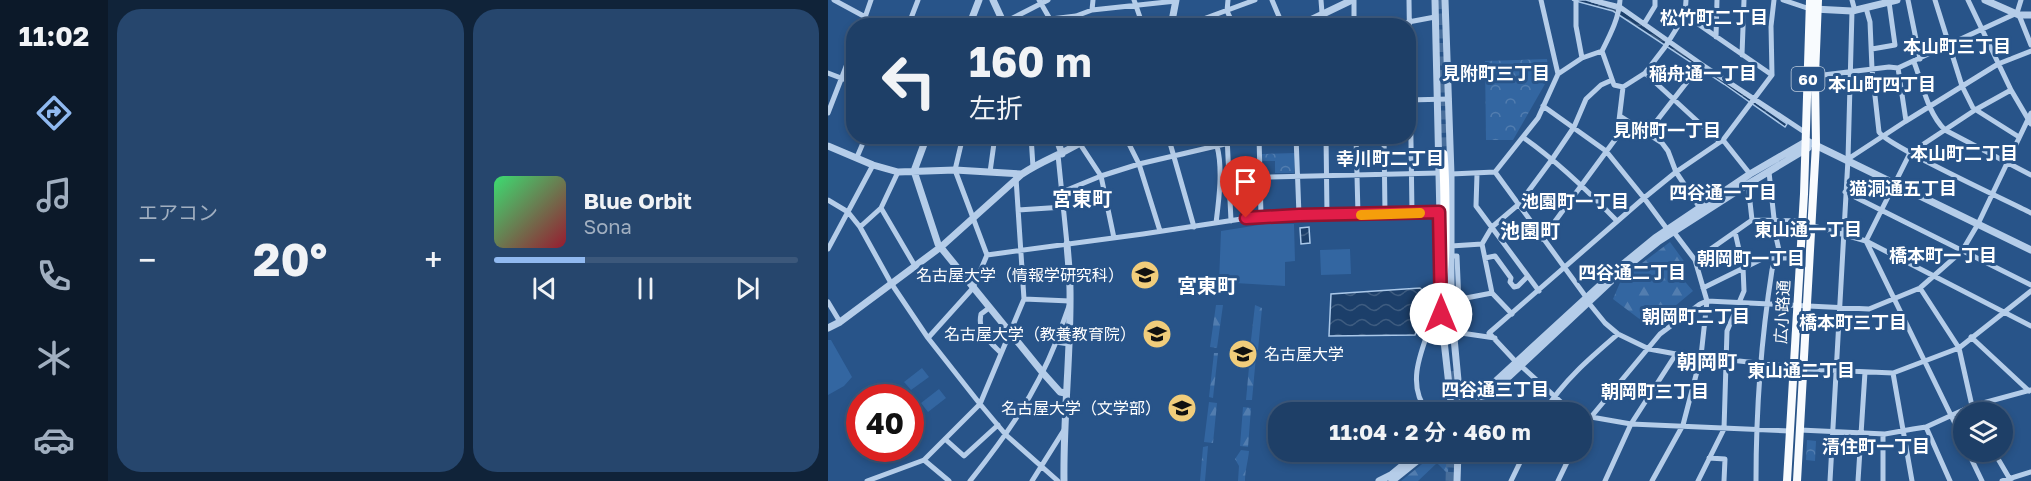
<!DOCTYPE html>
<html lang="ja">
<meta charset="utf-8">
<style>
body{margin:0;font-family:"Golos Text","Noto Sans JP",sans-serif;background:#26466d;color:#f1f3f6;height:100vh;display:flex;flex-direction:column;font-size:22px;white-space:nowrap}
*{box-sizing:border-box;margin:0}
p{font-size:20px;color:#a1afc0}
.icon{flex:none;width:33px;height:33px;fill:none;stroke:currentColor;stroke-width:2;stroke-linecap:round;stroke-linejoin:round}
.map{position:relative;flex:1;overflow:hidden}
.sheet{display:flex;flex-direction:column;gap:9px;padding:9px;background:#102339;width:720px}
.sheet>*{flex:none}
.hud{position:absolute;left:18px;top:18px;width:570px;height:126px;border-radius:24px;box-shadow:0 3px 9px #0003,0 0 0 2px #3c587b;background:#1e3f67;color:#f1f3f6;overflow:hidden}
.buttons{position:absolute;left:1125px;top:402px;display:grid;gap:12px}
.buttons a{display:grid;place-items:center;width:60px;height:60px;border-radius:50%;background:#1e3f67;box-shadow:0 3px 9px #0003,0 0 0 2px #3c587b;font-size:30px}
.speed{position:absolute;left:18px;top:384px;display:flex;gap:12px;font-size:30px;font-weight:700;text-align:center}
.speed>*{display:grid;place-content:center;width:78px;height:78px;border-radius:50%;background:#1e3f67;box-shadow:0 3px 9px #0003,0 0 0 2px #3c587b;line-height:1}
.speed .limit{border:9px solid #d22;background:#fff;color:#111}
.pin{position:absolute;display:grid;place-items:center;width:51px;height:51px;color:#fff;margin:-62px -26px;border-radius:50% 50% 50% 0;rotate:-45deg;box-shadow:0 0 6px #0007}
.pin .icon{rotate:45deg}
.me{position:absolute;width:66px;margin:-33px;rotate:0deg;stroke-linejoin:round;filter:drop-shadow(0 0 4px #0008)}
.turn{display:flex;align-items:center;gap:21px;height:126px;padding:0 24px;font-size:27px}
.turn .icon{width:78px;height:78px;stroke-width:2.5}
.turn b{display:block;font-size:42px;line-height:51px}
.big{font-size:45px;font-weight:700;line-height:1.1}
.sheet .tile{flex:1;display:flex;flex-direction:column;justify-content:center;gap:9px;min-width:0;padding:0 21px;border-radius:24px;background:#26466d}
.song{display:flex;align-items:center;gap:18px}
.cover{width:72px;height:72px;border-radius:9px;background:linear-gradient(135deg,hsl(140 70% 55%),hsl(350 70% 35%))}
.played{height:6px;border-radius:3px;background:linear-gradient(90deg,#90b9f0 30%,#3c587b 30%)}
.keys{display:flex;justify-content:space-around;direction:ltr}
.heat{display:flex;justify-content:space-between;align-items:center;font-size:33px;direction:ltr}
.sheet .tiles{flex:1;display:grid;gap:9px;grid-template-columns:repeat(2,1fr)}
.trip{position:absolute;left:440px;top:402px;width:324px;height:60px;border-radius:24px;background:#1e3f67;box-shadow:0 3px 9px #0003,0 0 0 2px #3c587b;font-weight:700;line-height:60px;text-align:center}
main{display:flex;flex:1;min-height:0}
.tab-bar{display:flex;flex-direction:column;width:108px;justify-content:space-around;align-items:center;background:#0c1929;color:#a1afc0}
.tab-bar .icon{width:42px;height:42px}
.tab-bar .on{color:#90b9f0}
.tab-bar b{font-size:27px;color:#f1f3f6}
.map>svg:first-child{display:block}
.forest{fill:url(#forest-firs)}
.park{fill:url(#park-crowns)}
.pitch{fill:#3366a1}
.water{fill:url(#water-waves);stroke:#aac8e9;stroke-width:1.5}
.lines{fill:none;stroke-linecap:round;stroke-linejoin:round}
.motorway-tunnel{stroke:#486e9b;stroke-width:9;stroke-dasharray:9 4.5;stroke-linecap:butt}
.minor{stroke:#b5cde9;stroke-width:5}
.tertiary{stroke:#b5cde9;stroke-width:7}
.primary{stroke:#f8fbfe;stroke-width:8}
.motorway{stroke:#fff;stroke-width:9}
.route-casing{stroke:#92132f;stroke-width:15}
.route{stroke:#e11d48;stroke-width:10}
.slow{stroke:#f59e0b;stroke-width:10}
.labels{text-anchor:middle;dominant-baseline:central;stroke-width:6;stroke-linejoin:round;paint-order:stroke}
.shield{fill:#285489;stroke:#beccdc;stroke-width:1.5}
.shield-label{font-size:15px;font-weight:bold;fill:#fff}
.poi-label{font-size:16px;fill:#fff;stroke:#285489;text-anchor:end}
.street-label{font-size:16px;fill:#fff;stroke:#285489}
.neighbourhood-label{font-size:18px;font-weight:bold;fill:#fff;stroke:#285489}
.quarter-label{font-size:20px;font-weight:bold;fill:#fff;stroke:#285489}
</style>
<main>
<nav class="tab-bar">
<b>11:02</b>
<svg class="icon on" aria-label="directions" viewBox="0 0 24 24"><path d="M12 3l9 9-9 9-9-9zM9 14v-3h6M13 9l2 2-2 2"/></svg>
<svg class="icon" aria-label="music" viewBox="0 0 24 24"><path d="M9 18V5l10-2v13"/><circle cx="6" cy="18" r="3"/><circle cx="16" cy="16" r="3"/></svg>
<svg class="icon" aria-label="phone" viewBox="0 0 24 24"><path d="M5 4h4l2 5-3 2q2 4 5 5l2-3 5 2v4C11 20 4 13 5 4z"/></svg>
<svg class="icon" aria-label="climate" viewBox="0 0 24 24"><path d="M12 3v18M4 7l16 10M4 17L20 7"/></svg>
<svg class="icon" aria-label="car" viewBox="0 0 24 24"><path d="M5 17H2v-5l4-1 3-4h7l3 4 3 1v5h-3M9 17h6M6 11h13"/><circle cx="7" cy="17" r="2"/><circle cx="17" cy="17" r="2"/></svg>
</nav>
<section class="sheet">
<div class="tiles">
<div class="tile"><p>エアコン</p>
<div class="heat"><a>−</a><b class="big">20°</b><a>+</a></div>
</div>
<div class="tile">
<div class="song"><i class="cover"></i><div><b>Blue Orbit</b><p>Sona</p></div></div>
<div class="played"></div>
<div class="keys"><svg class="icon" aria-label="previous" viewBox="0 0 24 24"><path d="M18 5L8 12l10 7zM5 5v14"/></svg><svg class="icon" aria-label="pause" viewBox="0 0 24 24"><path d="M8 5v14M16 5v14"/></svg><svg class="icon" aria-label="next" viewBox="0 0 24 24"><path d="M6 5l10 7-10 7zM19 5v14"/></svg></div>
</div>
</div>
</section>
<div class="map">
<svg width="1203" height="481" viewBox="0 0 1203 481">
<defs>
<pattern id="forest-firs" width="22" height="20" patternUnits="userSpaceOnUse" patternTransform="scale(1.5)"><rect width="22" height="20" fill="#3366a1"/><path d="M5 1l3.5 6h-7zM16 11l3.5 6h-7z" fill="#527daf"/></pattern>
<pattern id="park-crowns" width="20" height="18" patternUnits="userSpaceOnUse" patternTransform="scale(1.5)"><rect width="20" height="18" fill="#3366a1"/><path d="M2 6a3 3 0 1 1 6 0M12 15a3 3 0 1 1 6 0" fill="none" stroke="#527daf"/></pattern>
<pattern id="water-waves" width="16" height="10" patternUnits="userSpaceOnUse" patternTransform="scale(1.5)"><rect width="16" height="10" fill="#1c3f6a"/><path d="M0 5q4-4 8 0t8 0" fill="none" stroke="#3e5c80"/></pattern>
</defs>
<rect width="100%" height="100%" fill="#285489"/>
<!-- forest -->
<path class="forest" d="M842,242L858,264L853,277L865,291L822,327L785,299L794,278Z
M388,305H395L389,348L382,347Z
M427,305L434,308L430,350L422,349Z
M386,353H390L385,398L381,397Z
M422,356H428L424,400H418Z
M381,402L389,403L385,443L376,442Z
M415,407L423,408L420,447L412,446Z
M380,446L377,481H372L375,447Z
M413,450L421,451C420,462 417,470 417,481H410L411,466L407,459Z
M609,452H621L620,474L609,463L590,481H573Z"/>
<!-- park -->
<path class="park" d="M719,59L721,77L685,140H658L657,61Z
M467,153L466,173H447V161H434V154Z
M979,440L988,441L987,461L978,460Z"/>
<!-- pitch -->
<path class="pitch" d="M437,224H466L467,261L457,262V286L391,282L393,231Z
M522,249L523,274L493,275L492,250Z
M0,340H3L24,377L16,386L0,395Z
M94,368L101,377L83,390L76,382Z
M111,389L118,398L100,412L93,403Z"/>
<!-- water -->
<path class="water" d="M744,0H758L795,11L959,124L957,127L896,84L785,11Z
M481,227L482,243L473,244L472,228Z
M592,288L601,296L587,335L501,336L503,294Z"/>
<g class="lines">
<!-- motorway-tunnel -->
<path class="motorway-tunnel" d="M613,0L615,22
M612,16L615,154
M626,371L629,412
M622,481L623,452"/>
<!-- minor -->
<path class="minor" d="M6,0L54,26
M211,0L226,26
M306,0L315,26
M400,0L399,11L406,26
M444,0L455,26
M493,0L495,26
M581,0L584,213
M713,0L730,74
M748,0V26L754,58
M764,0L792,7L873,64L978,133
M792,0C791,18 782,35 774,51L786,85L795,87L817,73L837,47L857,15L858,0
M955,0L982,9
M1024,0L1027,11
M1080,0L1092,59
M1107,0L1134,86L1145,108L1191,137
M1140,0L1183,90L1203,124
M1038,8L1042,22L1044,69L1051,132C1059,146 1180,201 1203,213
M264,10L265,0
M857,15L944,75
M1191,15L1203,45
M223,19L248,16L264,10L348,1
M175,23L220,0
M816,24L827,6V0
M359,25L427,0
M34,26L43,0
M80,26L90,0
M336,26L344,23L359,26
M526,26V0
M559,26L607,17
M888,37L889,0
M1044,49L1067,45L1061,2
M914,55L916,0
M1086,62C1095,85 1099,112 1117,130L1203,175
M0,73L26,83
M817,73L892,142
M987,76L1061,67L1070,68L1189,13L1193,0
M580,100L621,99
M715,106L778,151L816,198L848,172L895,140L944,75L943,26L946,0
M0,113L26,46
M792,116L834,143L840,151L848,172L872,208
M1078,121L1170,64L1203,51
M820,132L873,64
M135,136L127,170L159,255L315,234L433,216L611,212
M203,136L205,167
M297,136L311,164L332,231
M340,136L366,227
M399,136L403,221
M431,136L433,216
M468,136L471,215
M498,136L499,214
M528,136L530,215
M556,136L557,214
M696,138C730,162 759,190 788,220
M895,140L922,174
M252,144L273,176L286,238
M230,155L239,244
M29,157L38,136
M1020,159L1078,121L1070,68
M162,172L167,136
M667,172L758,297
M941,172L948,237L953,259
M623,174L667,172L710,118L730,74L754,58L774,51
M649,174L648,206L711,291
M402,178L611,173
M920,184L924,220
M234,192L273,176L311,164L401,143
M1017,192L1203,285
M0,200L20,212L32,227L63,283L100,338L152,404L178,435L230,481
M53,208L87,266
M190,210L236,207
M388,223C391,199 395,169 389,146
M1150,224L1203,113
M982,225L1038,241L1203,326
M32,227L53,208L70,172
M714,239L789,137L795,87
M1038,241L1136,442
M1038,241L1082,153L1147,110L1183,90
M654,244L664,293L684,314
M623,246L654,244L664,227L691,204L725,158L746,127L758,99L773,85L784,80
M0,249L45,165
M623,256H629L631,304L636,307
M657,258L667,256L683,278L682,282L686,287L690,286L700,276
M867,260L924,220L974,221
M875,288L936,258H972
M1092,288L1131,348L1144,406L1148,412
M664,293L638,298L632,322L633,333L667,338
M196,299L242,301
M0,302L12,322
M760,302L777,323L790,334L821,349L848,354L966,367
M161,308L153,314C149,332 162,342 173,353
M1143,337L1201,391
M100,338L145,288L159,255
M228,342L241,306
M688,362L661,333L816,198L839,229
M693,366L733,402L763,417L803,424L962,431
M975,369L1065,373
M600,412C576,384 595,347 606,316L623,310
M716,412C735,381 762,358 790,334
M1098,427L1122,481
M972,430L1057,434L1085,429L1098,427L1144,406L1203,390
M753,434L763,417L832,334L872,304L879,301L1041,309L1092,288L1134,251L1150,224
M1055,434V481
M117,439L136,456L170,425
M1140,452L1154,481
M1166,452L1183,481
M881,458L897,459L896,481
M96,460L121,481
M39,481L96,460L152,404L196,299L188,178
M142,481C178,436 207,395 228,342L241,344
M204,481L236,430
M683,481L697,452
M730,481L744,452
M777,481L803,424L848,354
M824,481L855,425L873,356L879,301L867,260L845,231
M870,481L896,429L899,331L916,291L915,267L907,232
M928,481C928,410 933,340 944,270L947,259
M1002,481L1020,159L1024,11
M1030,481L1037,372
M1084,481L1065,373L1131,348L1203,291
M1174,481L1203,472"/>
<!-- tertiary -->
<path class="tertiary" d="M165,0L177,26
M607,0L613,261
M617,0L623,174V306L633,412
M1157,0L1191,15H1203
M986,9L1024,11L1069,0
M141,26L151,0
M343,26L348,0
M470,26L524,0
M99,136L86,171L110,244L215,373L232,392L237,393
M228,136L234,154
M0,146L45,165L70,172L127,170L193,174
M613,284V314L624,412
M0,328L12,322L114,246L194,174C216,159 241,152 263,136
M634,412L794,265L827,238L922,174L979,141L1203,250
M643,412L796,269L831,241L920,184L980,148
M236,481C235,417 243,354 242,290C242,275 240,259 239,244
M551,481L563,475L591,452
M564,481L600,452
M629,481L630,452"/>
<!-- primary -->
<path class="primary" d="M959,481L976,194L982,0
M969,481L988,144L987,76L990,0"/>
<!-- motorway -->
<path class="motorway" d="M613,286C618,263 617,239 617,216C617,195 617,175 615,154"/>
</g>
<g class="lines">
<!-- route casing -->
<g class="route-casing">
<path id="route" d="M418,218L471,215L611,212L613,314"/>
</g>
<!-- route -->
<use href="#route" class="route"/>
<!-- slow -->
<path class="slow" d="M533,215L592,213"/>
</g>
<!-- icons -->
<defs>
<g id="university-disc" transform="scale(1.5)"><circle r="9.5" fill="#f1cd7b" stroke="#285489"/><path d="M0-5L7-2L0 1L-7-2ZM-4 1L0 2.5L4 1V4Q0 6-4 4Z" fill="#111"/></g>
</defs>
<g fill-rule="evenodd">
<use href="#university-disc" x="317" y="275"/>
<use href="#university-disc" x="329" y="334"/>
<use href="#university-disc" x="415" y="354"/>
<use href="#university-disc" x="354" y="408"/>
</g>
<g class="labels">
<!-- shield labels -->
<rect class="shield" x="963.5" y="67" width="33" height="24" rx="4.5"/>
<g class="shield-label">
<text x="980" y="79">60</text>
</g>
<!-- poi labels -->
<g class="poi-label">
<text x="296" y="275">名古屋大学（情報学研究科）</text>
<text x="308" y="334">名古屋大学（教養教育院）</text>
<text x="436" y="354" text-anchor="start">名古屋大学</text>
<text x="333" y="408">名古屋大学（文学部）</text>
</g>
<!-- street labels -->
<g class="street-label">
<text transform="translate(954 312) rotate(-87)">広小路通</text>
</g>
<!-- neighbourhood labels -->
<g class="neighbourhood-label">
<text x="886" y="17">松竹町二丁目</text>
<text x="1129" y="46">本山町三丁目</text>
<text x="668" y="73">見附町三丁目</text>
<text x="875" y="73">稲舟通一丁目</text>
<text x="1054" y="84">本山町四丁目</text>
<text x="839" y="130">見附町一丁目</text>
<text x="1136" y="153">本山町二丁目</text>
<text x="562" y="158">幸川町二丁目</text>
<text x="1075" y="188">猫洞通五丁目</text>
<text x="895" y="192">四谷通一丁目</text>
<text x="747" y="201">池園町一丁目</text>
<text x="980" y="229">東山通一丁目</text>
<text x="1115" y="255">橋本町一丁目</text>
<text x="923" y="258">朝岡町一丁目</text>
<text x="804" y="272">四谷通二丁目</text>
<text x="868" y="316">朝岡町二丁目</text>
<text x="1025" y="322">橋本町三丁目</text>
<text x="973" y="370">東山通二丁目</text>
<text x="667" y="389">四谷通三丁目</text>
<text x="827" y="391">朝岡町三丁目</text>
<text x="1048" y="446">清住町一丁目</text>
</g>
<!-- quarter labels -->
<g class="quarter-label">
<text x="254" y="198">宮東町</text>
<text x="702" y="230">池園町</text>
<text x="379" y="285">宮東町</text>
<text x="879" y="361">朝岡町</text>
</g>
</g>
</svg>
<div class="buttons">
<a><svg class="icon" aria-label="layers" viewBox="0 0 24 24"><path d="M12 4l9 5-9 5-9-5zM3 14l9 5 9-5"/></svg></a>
</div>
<div class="speed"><div class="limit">40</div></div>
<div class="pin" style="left:418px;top:218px;background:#d93025"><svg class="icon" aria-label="arrive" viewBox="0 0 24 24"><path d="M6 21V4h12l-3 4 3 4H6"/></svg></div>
<svg class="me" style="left:613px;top:314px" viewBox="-20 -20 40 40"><circle r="19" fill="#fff"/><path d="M0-13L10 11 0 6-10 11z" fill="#e11d48"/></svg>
<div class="trip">11:04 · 2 分 · 460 m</div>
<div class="hud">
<div class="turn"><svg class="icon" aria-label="left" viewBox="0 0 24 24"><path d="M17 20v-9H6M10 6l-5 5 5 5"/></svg><div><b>160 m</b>左折</div></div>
</div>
</div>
</main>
